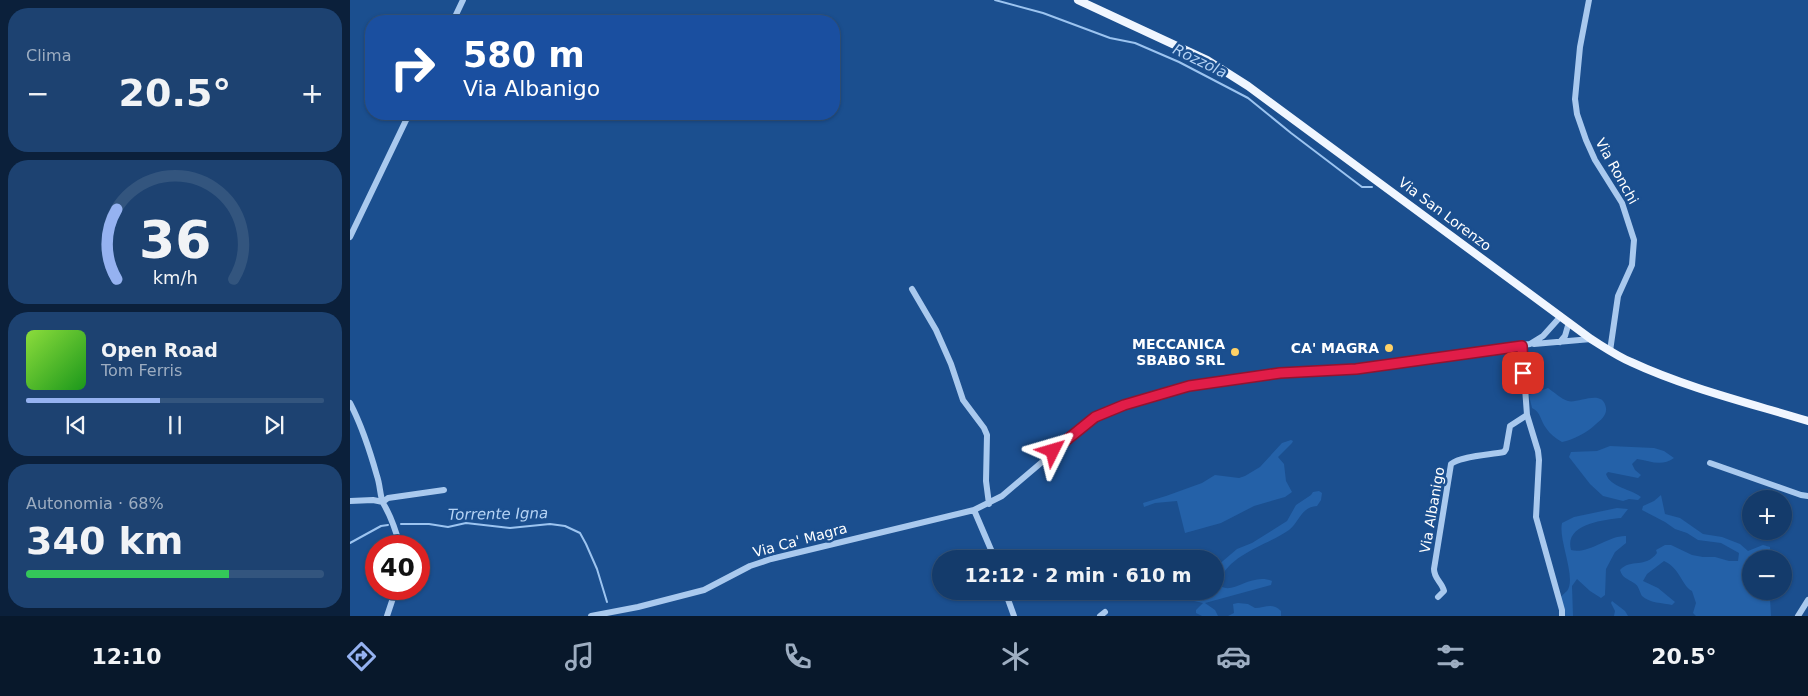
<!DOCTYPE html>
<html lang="it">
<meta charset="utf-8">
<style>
body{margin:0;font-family:"DejaVu Sans",sans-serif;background:#1d4271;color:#f1f3f6;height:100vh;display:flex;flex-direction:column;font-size:19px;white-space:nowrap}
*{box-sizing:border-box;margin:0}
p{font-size:16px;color:#9dadc1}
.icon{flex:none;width:28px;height:28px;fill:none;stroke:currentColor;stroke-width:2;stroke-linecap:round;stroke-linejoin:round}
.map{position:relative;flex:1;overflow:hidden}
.panel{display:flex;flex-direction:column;gap:8px;padding:8px;background:#0b203b;width:350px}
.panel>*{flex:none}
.top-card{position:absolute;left:15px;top:15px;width:475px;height:105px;border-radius:20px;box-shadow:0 1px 4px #0004,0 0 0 1px #33557e;background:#1a4fa0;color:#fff;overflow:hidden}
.buttons{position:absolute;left:1392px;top:490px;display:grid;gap:10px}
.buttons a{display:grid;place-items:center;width:50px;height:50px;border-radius:50%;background:#143b6b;box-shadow:0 1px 4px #0004,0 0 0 1px #33557e;font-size:25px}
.speed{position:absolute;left:15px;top:535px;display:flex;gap:10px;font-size:25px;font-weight:700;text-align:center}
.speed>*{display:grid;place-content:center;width:65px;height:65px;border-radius:50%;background:#143b6b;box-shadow:0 1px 4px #0004,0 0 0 1px #33557e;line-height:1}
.speed .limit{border:8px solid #d22;background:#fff;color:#111}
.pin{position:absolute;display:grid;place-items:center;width:42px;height:42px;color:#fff;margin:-21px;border-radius:10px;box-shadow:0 2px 8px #0006}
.me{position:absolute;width:55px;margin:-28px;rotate:50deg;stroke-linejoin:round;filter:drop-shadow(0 0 4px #0008)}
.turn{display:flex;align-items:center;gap:18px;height:105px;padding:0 15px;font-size:22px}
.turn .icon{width:65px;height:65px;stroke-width:2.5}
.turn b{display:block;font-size:35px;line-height:42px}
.big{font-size:38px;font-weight:600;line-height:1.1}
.panel .tile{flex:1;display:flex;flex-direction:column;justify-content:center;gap:8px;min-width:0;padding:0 18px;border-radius:20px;background:#1d4271}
.panel .dial{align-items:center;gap:0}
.dial svg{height:130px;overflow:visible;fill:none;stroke:#33557e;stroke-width:7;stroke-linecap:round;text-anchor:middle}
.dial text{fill:#f1f3f6;stroke:none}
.song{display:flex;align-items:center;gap:15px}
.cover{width:60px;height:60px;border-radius:8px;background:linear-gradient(135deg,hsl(90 70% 55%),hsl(120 70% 35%))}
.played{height:5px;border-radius:2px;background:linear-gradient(90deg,#95b2f1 45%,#33557e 45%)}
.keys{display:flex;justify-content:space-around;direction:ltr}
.heat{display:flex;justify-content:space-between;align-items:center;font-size:28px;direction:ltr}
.charge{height:8px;border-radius:4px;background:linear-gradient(90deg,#34c759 68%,#33557e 0)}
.trip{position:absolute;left:582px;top:550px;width:292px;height:50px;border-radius:25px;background:#143b6b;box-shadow:0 1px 4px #0004,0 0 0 1px #33557e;font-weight:600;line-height:50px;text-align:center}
.menu{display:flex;height:80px;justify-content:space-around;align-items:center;background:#08182b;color:#9dadc1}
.menu .icon{width:35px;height:35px}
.menu .selected{color:#95b2f1}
.menu b{font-size:22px;color:#f1f3f6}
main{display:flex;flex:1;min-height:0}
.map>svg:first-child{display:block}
.green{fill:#2461a8}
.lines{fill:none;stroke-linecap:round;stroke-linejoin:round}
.stream{stroke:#9cc4f0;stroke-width:2}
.minor{stroke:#a9c9ee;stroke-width:6}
.major{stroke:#f0f6ff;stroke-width:8}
.route-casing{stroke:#92132f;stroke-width:12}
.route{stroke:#e11d48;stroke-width:9}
.poi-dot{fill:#ffd166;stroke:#1b4f8f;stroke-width:2}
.labels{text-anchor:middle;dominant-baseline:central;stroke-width:5;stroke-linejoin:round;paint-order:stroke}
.street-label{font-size:14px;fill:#fff;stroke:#1b4f8f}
.poi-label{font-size:14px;font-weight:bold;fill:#fff;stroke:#1b4f8f;text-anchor:end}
.water-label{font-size:15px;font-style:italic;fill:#b5d3f5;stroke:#1b4f8f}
</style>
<main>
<section class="panel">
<div class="tile"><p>Clima</p>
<div class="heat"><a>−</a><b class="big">20.5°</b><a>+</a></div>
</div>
<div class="tile dial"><svg viewBox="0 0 100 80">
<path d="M14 69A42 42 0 1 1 86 69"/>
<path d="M14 69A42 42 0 0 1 14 26" stroke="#95b2f1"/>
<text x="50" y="56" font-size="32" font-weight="700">36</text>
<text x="50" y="72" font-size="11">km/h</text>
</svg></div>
<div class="tile">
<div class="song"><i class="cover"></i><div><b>Open Road</b><p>Tom Ferris</p></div></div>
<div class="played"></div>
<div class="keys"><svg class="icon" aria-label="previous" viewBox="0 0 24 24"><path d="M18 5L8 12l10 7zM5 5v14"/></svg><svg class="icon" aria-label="pause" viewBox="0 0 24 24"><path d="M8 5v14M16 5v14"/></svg><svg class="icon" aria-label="next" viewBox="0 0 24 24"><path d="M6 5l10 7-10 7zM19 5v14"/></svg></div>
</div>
<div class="tile"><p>Autonomia · 68%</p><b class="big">340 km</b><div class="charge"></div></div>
</section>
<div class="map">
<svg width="1458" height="616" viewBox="0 0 1458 616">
<rect width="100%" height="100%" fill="#1b4f8f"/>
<!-- green -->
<path class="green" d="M1198,388C1204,392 1211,399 1218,401C1228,404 1253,388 1256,408C1257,415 1251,420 1246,424C1238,432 1223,440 1212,442C1205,438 1200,434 1196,428C1190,420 1191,412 1182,408L1179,395Z
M941,440L943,441L942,443L928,457L934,464L936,481L942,492L935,497L904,506L871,523L835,533L827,501L805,503L794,507L793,503L816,496L852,483L865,475L889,478L895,476L910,467L932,443Z
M1260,446L1304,448L1314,451L1324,458C1312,467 1300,461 1287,459L1282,464L1285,470L1291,475L1288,478L1258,472L1256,474C1260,487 1281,489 1291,497L1288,500L1279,499L1273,501L1253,496L1240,484L1219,457L1221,452L1247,451Z
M969,491L972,493L971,500L967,506C951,507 950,521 939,530C918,545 880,554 870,580L872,587C885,593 902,573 922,581L921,585L855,603L865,610L868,616H852L846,613V610L853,603L844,601L845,597L860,591H866L867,566L887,549L902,543L937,521L946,505L961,495L963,492Z
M1311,495L1315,514L1330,518L1353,534L1372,537L1390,544L1398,551L1413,545L1420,547V551L1413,559H1401L1399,581L1401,591H1413L1420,598L1421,616H1346L1343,613L1346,603L1342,591C1332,586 1330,568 1314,561L1297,574L1293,581L1308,588L1325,602L1322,605C1313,603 1299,603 1292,596C1289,591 1289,586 1284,583C1277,578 1273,579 1270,570C1281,558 1295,569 1307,553L1306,550L1315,545H1321L1342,555L1353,557H1365L1379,561H1388L1389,553L1371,543L1348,540L1337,533L1325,529L1315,522L1292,510L1293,506L1304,501Z
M1267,508L1278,509L1271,518C1253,520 1214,524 1221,550C1238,555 1259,535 1276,536V543L1265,552L1256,569L1255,595L1251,598L1240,591L1227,579L1222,586L1223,616H1213L1211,597C1213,594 1215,593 1217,591C1227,578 1208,540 1212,523L1224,517Z
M1262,601L1275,611L1278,616H1264L1265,611L1261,603Z
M888,603L898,604L905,608C915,608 922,602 931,611V616H878L884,613L883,604Z"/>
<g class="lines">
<!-- stream -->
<path class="stream" d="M645,0L693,13L760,38L785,43L829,62L898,98L941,133L1012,187H1022
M51,524H79L98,527L116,523L160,528L200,524L215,526L230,533L236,544L247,569L257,602
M0,543L31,526L38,525"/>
<!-- minor -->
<path class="minor" d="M1239,0L1230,47L1225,99L1227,114L1236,140L1245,160L1272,203L1284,240L1282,265L1268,296L1260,351
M103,21L113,0
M0,237L59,114
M562,289L586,330L601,364L613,400L634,428L637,435L636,481L639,504
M1210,342L1215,336L1219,322
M1184,344L1241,339
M1172,346L1177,415L1188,451L1189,460L1186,517L1212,610V616
M0,403C12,426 20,451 27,476C30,484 30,496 33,503C41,516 46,531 50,546
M1360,463L1451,495L1458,496
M0,501L23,500L33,502
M33,502L38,498L94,490
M624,510L645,559
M655,591L664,616
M1088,597L1094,591C1092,582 1084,579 1084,569L1101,464C1111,456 1139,455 1154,452L1156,449L1160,426L1177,415
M37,616L46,589
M241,616L288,607L354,590L400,566L421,559L624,510L652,496L745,417L774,405L839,386L855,383L930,373L1006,369L1180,344L1193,336L1211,316
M750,616L755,612
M1448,616L1458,600"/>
<!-- major -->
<path class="major" d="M728,0L857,60L898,86L1241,339C1254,347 1267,356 1281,362C1337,388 1399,403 1458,421"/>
</g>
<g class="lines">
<!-- route casing -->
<g class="route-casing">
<path id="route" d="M703,451L745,417L774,405L839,386L930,373L1006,369L1172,346L1173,373"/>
</g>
<!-- route -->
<use href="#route" class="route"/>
</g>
<!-- markers -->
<g class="poi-dot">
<circle cx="1039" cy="348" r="5"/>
<circle cx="885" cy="352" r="5"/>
</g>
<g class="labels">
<!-- street labels -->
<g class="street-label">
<text transform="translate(1267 171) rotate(61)">Via Ronchi</text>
<text transform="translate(1095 214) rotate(37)">Via San Lorenzo</text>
<text transform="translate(1082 510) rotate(-80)">Via Albanigo</text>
<text transform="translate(450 540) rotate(-15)">Via Ca' Magra</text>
</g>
<!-- poi labels -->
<g class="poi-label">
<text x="875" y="344">MECCANICA<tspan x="875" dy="16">SBABO SRL</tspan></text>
<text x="1029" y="348">CA' MAGRA</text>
</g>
<!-- water labels -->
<g class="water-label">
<text transform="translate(850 61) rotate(26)">Rozzola</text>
<text transform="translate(148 514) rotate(-1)">Torrente Igna</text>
</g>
</g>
</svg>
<div class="buttons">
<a>+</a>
<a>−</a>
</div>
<div class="speed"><div class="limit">40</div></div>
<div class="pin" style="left:1173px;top:373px;background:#d93025"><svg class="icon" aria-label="arrive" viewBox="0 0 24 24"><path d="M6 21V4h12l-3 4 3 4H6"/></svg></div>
<svg class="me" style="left:703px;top:451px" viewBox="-20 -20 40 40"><path d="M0-17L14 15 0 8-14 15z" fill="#e11d48" stroke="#fff" stroke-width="4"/></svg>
<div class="trip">12:12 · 2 min · 610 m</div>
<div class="top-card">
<div class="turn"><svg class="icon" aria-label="right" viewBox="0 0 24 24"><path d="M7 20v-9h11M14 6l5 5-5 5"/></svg><div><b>580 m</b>Via Albanigo</div></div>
</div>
</div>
</main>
<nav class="menu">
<b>12:10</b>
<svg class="icon selected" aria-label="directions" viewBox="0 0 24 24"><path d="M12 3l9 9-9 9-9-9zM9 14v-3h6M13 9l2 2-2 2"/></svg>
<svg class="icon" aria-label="music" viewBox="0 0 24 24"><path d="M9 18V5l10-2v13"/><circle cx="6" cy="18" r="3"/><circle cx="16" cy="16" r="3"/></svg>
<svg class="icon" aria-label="phone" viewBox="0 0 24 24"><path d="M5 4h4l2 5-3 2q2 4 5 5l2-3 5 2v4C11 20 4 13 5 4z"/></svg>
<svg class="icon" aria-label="climate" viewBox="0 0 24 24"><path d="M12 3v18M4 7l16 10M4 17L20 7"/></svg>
<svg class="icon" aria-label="car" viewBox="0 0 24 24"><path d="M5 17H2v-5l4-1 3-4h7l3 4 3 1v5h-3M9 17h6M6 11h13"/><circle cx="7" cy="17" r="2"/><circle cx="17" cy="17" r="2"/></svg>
<svg class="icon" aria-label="filters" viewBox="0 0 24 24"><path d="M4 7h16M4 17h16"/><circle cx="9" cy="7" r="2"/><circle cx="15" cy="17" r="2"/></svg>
<b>20.5°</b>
</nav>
